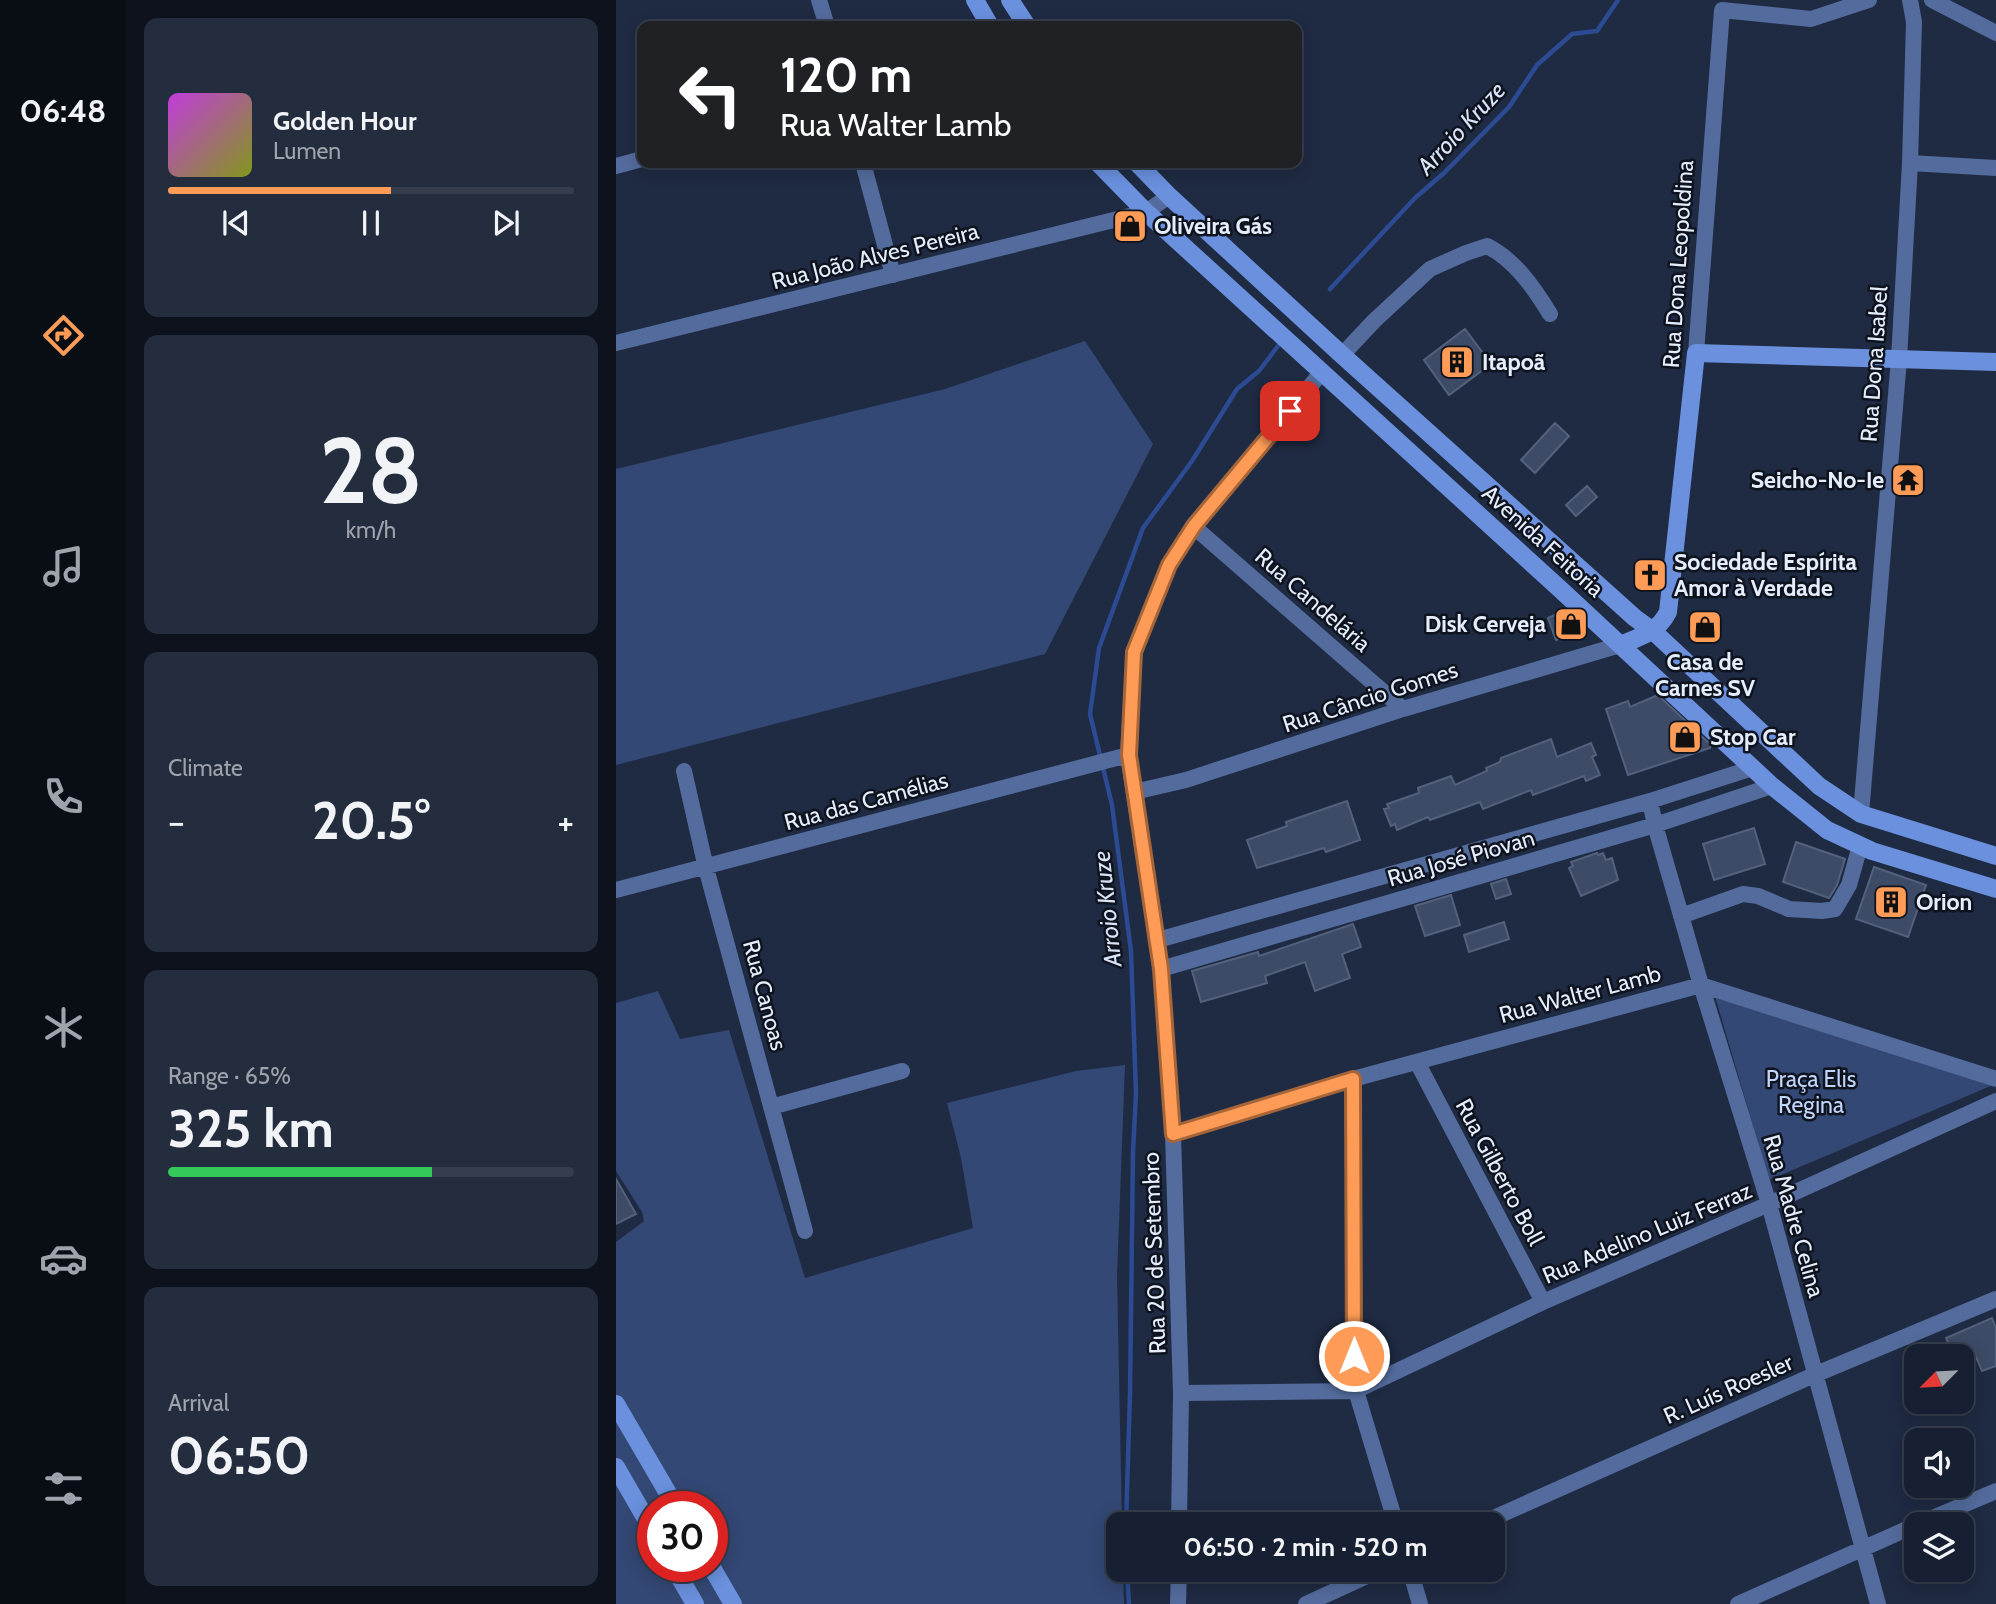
<!DOCTYPE html>
<meta charset="utf-8">
<style>
body{margin:0;font-family:Cabin,sans-serif;background:#242d3e;color:#f1f3f6;height:100vh;display:flex;flex-direction:column;font-size:26px;white-space:nowrap}
*{box-sizing:border-box;margin:0}
p{font-size:23px;color:#9ea3ac}
.icon{flex:none;width:38px;height:38px;fill:none;stroke:currentColor;stroke-width:2;stroke-linecap:round;stroke-linejoin:round}
.map{position:relative;flex:1;overflow:hidden}
.details{display:flex;flex-direction:column;gap:18px;padding:18px;background:#0d121c;width:490px}
.details>*{flex:none}
.top-card{position:absolute;left:21px;top:21px;width:665px;height:147px;border-radius:14px;box-shadow:0 4px 18px #0003,0 0 0 2px #363e4d;background:#202124;color:#fff;overflow:hidden}
.needle{width:46px;rotate:246deg}
.fabs{position:absolute;left:1288px;top:1344px;display:grid;gap:14px}
.fabs a{display:grid;place-items:center;width:70px;height:70px;border-radius:14px;background:#172032;box-shadow:0 4px 18px #0003,0 0 0 2px #363e4d;font-size:35px}
.speed{position:absolute;left:21px;top:1491px;display:flex;gap:14px;font-size:35px;font-weight:700;text-align:center}
.speed>*{display:grid;place-content:center;width:91px;height:91px;border-radius:50%;background:#172032;box-shadow:0 4px 18px #0003,0 0 0 2px #363e4d;line-height:1}
.speed .limit{border:10px solid #d22;background:#fff;color:#111}
.pin{position:absolute;display:grid;place-items:center;width:60px;height:60px;color:#fff;margin:-30px;border-radius:14px;box-shadow:0 4px 10px #0006}
.me{position:absolute;width:77px;margin:-38px;rotate:0deg;stroke-linejoin:round;filter:drop-shadow(0 0 5px #0008)}
.turn{display:flex;align-items:center;gap:24px;height:147px;padding:0 28px;font-size:32px}
.turn .icon{width:91px;height:91px;stroke-width:2.5}
.turn b{display:block;font-size:49px;line-height:60px}
.big{font-size:52px;font-weight:700;line-height:1.1}
.details .tile{flex:1;display:flex;flex-direction:column;justify-content:center;gap:10px;min-width:0;padding:0 24px;border-radius:14px;background:#242d3e}
.details .dial{align-items:center;gap:0}
.dial b{font-size:91px;line-height:1}
.song{display:flex;align-items:center;gap:21px}
.cover{width:84px;height:84px;border-radius:10px;background:linear-gradient(135deg,hsl(290 70% 55%),hsl(70 70% 35%))}
.played{height:7px;border-radius:4px;background:linear-gradient(90deg,#fe9c57 55%,#363e4d 55%)}
.keys{display:flex;justify-content:space-around;direction:ltr}
.heat{display:flex;justify-content:space-between;align-items:center;font-size:38px;direction:ltr}
.charge{height:10px;border-radius:5px;background:linear-gradient(90deg,#34c759 65%,#363e4d 0)}
.trip{position:absolute;left:490px;top:1512px;width:399px;height:70px;border-radius:14px;background:#172032;box-shadow:0 4px 18px #0003,0 0 0 2px #363e4d;font-weight:700;line-height:70px;text-align:center}
main{display:flex;flex:1;min-height:0}
.tab-bar{display:flex;flex-direction:column;width:126px;justify-content:space-around;align-items:center;background:#090d14;color:#9ea3ac}
.tab-bar .icon{width:49px;height:49px}
.tab-bar .active{color:#fe9c57}
.tab-bar b{font-size:32px;color:#f1f3f6}
.map>svg:first-child{display:block}
.green{fill:#334874;fill-rule:evenodd}
.lines{fill:none;stroke-linecap:round;stroke-linejoin:round}
.stream{stroke:#2c4b93;stroke-width:4.5}
.building{fill:#3e4b66;stroke:#53617c;stroke-width:2}
.street{stroke:#546c9d;stroke-width:16}
.secondary{stroke:#6a90de;stroke-width:18}
.route-casing{stroke:#a56539;stroke-width:18}
.route{stroke:#fe9c57;stroke-width:12}
.labels{text-anchor:middle;dominant-baseline:central;stroke-width:5;stroke-linejoin:round;paint-order:stroke}
.poi-label{font-size:23px;font-weight:bold;fill:#e5eefe;stroke:#0e131e;text-anchor:start}
.street-label{font-size:23px;fill:#e5eefe;stroke:#0e131e}
.park-label{font-size:23px;fill:#c1d6ff;stroke:#0e131e}
.water-label{font-size:24px;font-style:italic;fill:#dae4f9;stroke:#0e131e}
</style>
<main>
<nav class="tab-bar">
<b>06:48</b>
<svg class="icon active" aria-label="directions" viewBox="0 0 24 24"><path d="M12 3l9 9-9 9-9-9zM9 14v-3h6M13 9l2 2-2 2"/></svg>
<svg class="icon" aria-label="music" viewBox="0 0 24 24"><path d="M9 18V5l10-2v13"/><circle cx="6" cy="18" r="3"/><circle cx="16" cy="16" r="3"/></svg>
<svg class="icon" aria-label="phone" viewBox="0 0 24 24"><path d="M5 4h4l2 5-3 2q2 4 5 5l2-3 5 2v4C11 20 4 13 5 4z"/></svg>
<svg class="icon" aria-label="climate" viewBox="0 0 24 24"><path d="M12 3v18M4 7l16 10M4 17L20 7"/></svg>
<svg class="icon" aria-label="car" viewBox="0 0 24 24"><path d="M5 17H2v-5l4-1 3-4h7l3 4 3 1v5h-3M9 17h6M6 11h13"/><circle cx="7" cy="17" r="2"/><circle cx="17" cy="17" r="2"/></svg>
<svg class="icon" aria-label="filters" viewBox="0 0 24 24"><path d="M4 7h16M4 17h16"/><circle cx="9" cy="7" r="2"/><circle cx="15" cy="17" r="2"/></svg>
</nav>
<section class="details">
<div class="tile">
<div class="song"><i class="cover"></i><div><b>Golden Hour</b><p>Lumen</p></div></div>
<div class="played"></div>
<div class="keys"><svg class="icon" aria-label="previous" viewBox="0 0 24 24"><path d="M18 5L8 12l10 7zM5 5v14"/></svg><svg class="icon" aria-label="pause" viewBox="0 0 24 24"><path d="M8 5v14M16 5v14"/></svg><svg class="icon" aria-label="next" viewBox="0 0 24 24"><path d="M6 5l10 7-10 7zM19 5v14"/></svg></div>
</div>
<div class="tile dial"><b>28</b><p>km/h</p></div>
<div class="tile"><p>Climate</p>
<div class="heat"><a>−</a><b class="big">20.5°</b><a>+</a></div>
</div>
<div class="tile"><p>Range · 65%</p><b class="big">325 km</b><div class="charge"></div></div>
<div class="tile"><p>Arrival</p><b class="big">06:50</b></div>
</section>
<div class="map">
<svg width="1380" height="1604" viewBox="0 0 1380 1604">
<rect width="100%" height="100%" fill="#1f2b43"/>
<!-- green -->
<path class="green" d="M469,341L537,444L429,654L0,765V469L329,389Z
M42,991L64,1039L113,1030L189,1278L357,1228L345,1158L331,1103L460,1071L509,1065L501,1276L506,1524H502V1570H507L508,1604H0V1242L28,1221L26,1212L0,1171V1003ZM37,1507H96V1566H37Z
M1098,993L1377,1085L1153,1180Z"/>
<g class="lines">
<!-- stream -->
<path class="stream" d="M714,289L799,198L828,173L893,107L921,65L956,34L981,31L1002,0
M510,1524L514,1394L517,1152L520,1093L515,951L496,805L474,714L483,648L527,528L576,461L621,389L643,371L662,346
M511,1570L513,1604"/>
</g>
<!-- building -->
<path class="building" d="M849,329L875,364L833,395L808,360Z
M939,423L953,436L919,473L905,460Z
M971,486L981,497L960,516L950,505Z
M950,610L970,629L940,640L932,618Z
M1042,695L1095,745L1094,748L1012,775L990,709L1012,701L1014,707Z
M935,739L941,757L975,743L980,755L976,757L984,775L970,781L968,776L917,795L915,790L867,809L864,802L814,820L812,817L781,830L779,824L775,826L768,809L773,808L771,804L803,793L802,788L835,776L839,785L871,771L870,768L884,762L885,758Z
M731,801L744,840L710,852L708,848L641,868L631,840L671,826L670,822Z
M1138,828L1149,864L1098,880L1087,844Z
M1180,842L1229,859L1221,885L1213,898L1167,882Z
M981,853L982,855L987,853L990,860L996,858L1002,880L965,896L953,868L957,866L955,862Z
M1258,867L1310,885L1292,937L1240,919Z
M890,879L895,894L880,899L875,884Z
M835,895L844,925L809,936L799,906Z
M888,922L893,939L853,952L848,935Z
M737,924L745,947L726,954L734,978L699,991L689,962L649,976L651,983L585,1002L576,971L642,952L643,956Z
M0,1179L20,1214L0,1224Z
M1376,1318L1380,1328V1366L1366,1371L1358,1352L1349,1356H1338L1330,1338Z"/>
<g class="lines">
<!-- street -->
<path class="street" d="M203,0L211,26
M1316,0L1380,33
M247,163L277,275
M1294,163L1380,168
M0,166L26,159
M0,343L530,212L553,196
M1080,353L1106,10L1195,19L1253,0
M726,355L758,321L814,269L850,253L871,246C899,260 918,288 934,314
M577,526L787,709
M68,771L90,868L189,1231
M518,792L570,780L787,709L1004,645
M1034,801L1039,825L1085,985L1153,1204L1262,1604
M1245,814L1283,359L1294,163L1298,22L1294,0
M0,890L512,755
M1065,916L1127,894L1142,896L1173,909L1206,911L1219,909L1233,885L1244,846
M542,940L1034,801L1137,768
M545,969L1039,825L1156,786
M801,1062L927,1302
M737,1079L738,1384L780,1524
M155,1107L286,1071
M557,1134L737,1079L1085,985L1380,1079
M565,1393L739,1391L927,1302L1153,1204L1380,1101
M563,1524L565,1393L557,1134L545,969L512,755L518,652L553,565L577,526L706,372
M864,1524L1198,1375L1380,1299
M1302,1524L1380,1491
M794,1570L804,1604
M562,1604L563,1570
M690,1604L764,1570
M1122,1604L1300,1525"/>
<!-- secondary -->
<path class="secondary" d="M359,0L374,26
M394,0L411,26
M482,163L530,212L944,589L1156,786L1211,830L1256,851L1380,889
M521,163L553,196L726,355L1019,618L1037,631L1203,786L1245,814L1380,856
M1004,645C1024,637 1042,632 1052,612L1080,353L1380,362
M0,1404L60,1507
M0,1467L37,1531
M57,1566L79,1604
M95,1566L117,1604"/>
</g>
<g class="lines">
<!-- route casing -->
<g class="route-casing">
<path id="route" d="M674,411L578,526L553,565L518,652L513,755L545,969L557,1134L737,1079L738,1356"/>
</g>
<!-- route -->
<use href="#route" class="route"/>
</g>
<!-- icons -->
<defs>
<g id="shop-square" transform="scale(1.75)"><rect x="-9" y="-9" width="18" height="18" rx="4" fill="#fe9c57" stroke="#0e131e"/><path d="M-5-2.5h2.3a2.7 3.5 0 0 1 5.4 0H5L5.5 6h-11ZM-1.5-2.5h3a1.5 2.3 0 0 0-3 0Z" fill="#111"/></g>
<g id="building-square" transform="scale(1.75)"><rect x="-9" y="-9" width="18" height="18" rx="4" fill="#fe9c57" stroke="#0e131e"/><path d="M-4-6H4V6H1V3H-1V6H-4ZM-2.5-4.3h1.7v1.8h-1.7ZM.8-4.3h1.7v1.8H.8ZM-2.5-1h1.7V.8h-1.7ZM.8-1h1.7V.8H.8Z" fill="#111"/></g>
<g id="temple-square" transform="scale(1.75)"><rect x="-9" y="-9" width="18" height="18" rx="4" fill="#fe9c57" stroke="#0e131e"/><path d="M0-6L5-2H3V0L6.5 2.5H4V6H1.5V3h-3V6H-4V2.5H-6.5L-3 0V-2H-5Z" fill="#111"/></g>
<g id="church-square" transform="scale(1.75)"><rect x="-9" y="-9" width="18" height="18" rx="4" fill="#fe9c57" stroke="#0e131e"/><path d="M-1.2-6h2.4v3.5h3.3v2.4h-3.3V6h-2.4V-.1h-3.3v-2.4h3.3Z" fill="#111"/></g>
</defs>
<g fill-rule="evenodd">
<use href="#shop-square" x="514" y="226"/>
<use href="#building-square" x="841" y="362"/>
<use href="#temple-square" x="1292" y="480"/>
<use href="#church-square" x="1034" y="575"/>
<use href="#shop-square" x="955" y="624"/>
<use href="#shop-square" x="1089" y="627"/>
<use href="#shop-square" x="1069" y="737"/>
<use href="#building-square" x="1275" y="902"/>
</g>
<g class="labels">
<!-- poi labels -->
<g class="poi-label">
<text x="538" y="226">Oliveira Gás</text>
<text x="866" y="362">Itapoã</text>
<text x="1268" y="480" text-anchor="end">Seicho-No-Ie</text>
<text x="1058" y="562">Sociedade Espírita<tspan x="1058" dy="26">Amor à Verdade</tspan></text>
<text x="930" y="624" text-anchor="end">Disk Cerveja</text>
<text x="1089" y="662" text-anchor="middle">Casa de<tspan x="1089" dy="26">Carnes SV</tspan></text>
<text x="1094" y="737">Stop Car</text>
<text x="1300" y="902">Orion</text>
</g>
<!-- street labels -->
<g class="street-label">
<text transform="translate(259 256) rotate(-14)">Rua João Alves Pereira</text>
<text transform="translate(1062 264) rotate(-86)">Rua Dona Leopoldina</text>
<text transform="translate(1258 364) rotate(-86)">Rua Dona Isabel</text>
<text transform="translate(927 541) rotate(42)">Avenida Feitoria</text>
<text transform="translate(697 600) rotate(41)">Rua Candelária</text>
<text transform="translate(754 697) rotate(-18)">Rua Câncio Gomes</text>
<text transform="translate(250 801) rotate(-15)">Rua das Camélias</text>
<text transform="translate(845 858) rotate(-16)">Rua José Piovan</text>
<text transform="translate(964 994) rotate(-15)">Rua Walter Lamb</text>
<text transform="translate(149 995) rotate(75)">Rua Canoas</text>
<text transform="translate(884 1172) rotate(62)">Rua Gilberto Boll</text>
<text transform="translate(1178 1216) rotate(74)">Rua Madre Celina</text>
<text transform="translate(1031 1233) rotate(-23)">Rua Adelino Luiz Ferraz</text>
<text transform="translate(538 1253) rotate(-92)">Rua 20 de Setembro</text>
<text transform="translate(1112 1389) rotate(-24)">R. Luís Roesler</text>
</g>
<!-- park labels -->
<g class="park-label">
<text x="1195" y="1079">Praça Elis<tspan x="1195" dy="26">Regina</tspan></text>
</g>
<!-- water labels -->
<g class="water-label">
<text transform="translate(845 128) rotate(-47)">Arroio Kruze</text>
<text transform="translate(491 909) rotate(-96)">Arroio Kruze</text>
</g>
</g>
</svg>
<div class="fabs">
<a><svg class="needle" viewBox="-14 -14 28 28"><path d="M0-13l5 13h-10z" fill="#e53935"/><path d="M0 13l5-13h-10z" fill="#9ea3ac"/></svg></a>
<a><svg class="icon" aria-label="sound" viewBox="0 0 24 24"><path d="M4 9h4l5-4v14l-5-4H4zM17 9q2 3 0 6"/></svg></a>
<a><svg class="icon" aria-label="layers" viewBox="0 0 24 24"><path d="M12 4l9 5-9 5-9-5zM3 14l9 5 9-5"/></svg></a>
</div>
<div class="speed"><div class="limit">30</div></div>
<div class="pin" style="left:674px;top:411px;background:#d93025"><svg class="icon" aria-label="arrive" viewBox="0 0 24 24"><path d="M6 21V4h12l-3 4 3 4H6"/></svg></div>
<svg class="me" style="left:738px;top:1356px" viewBox="-20 -20 40 40"><circle r="17" fill="#fe9c57" stroke="#fff" stroke-width="3"/><path d="M0-11L8 9 0 5-8 9z" fill="#fff"/></svg>
<div class="trip">06:50 · 2 min · 520 m</div>
<div class="top-card">
<div class="turn"><svg class="icon" aria-label="left" viewBox="0 0 24 24"><path d="M17 20v-9H6M10 6l-5 5 5 5"/></svg><div><b>120 m</b>Rua Walter Lamb</div></div>
</div>
</div>
</main>
